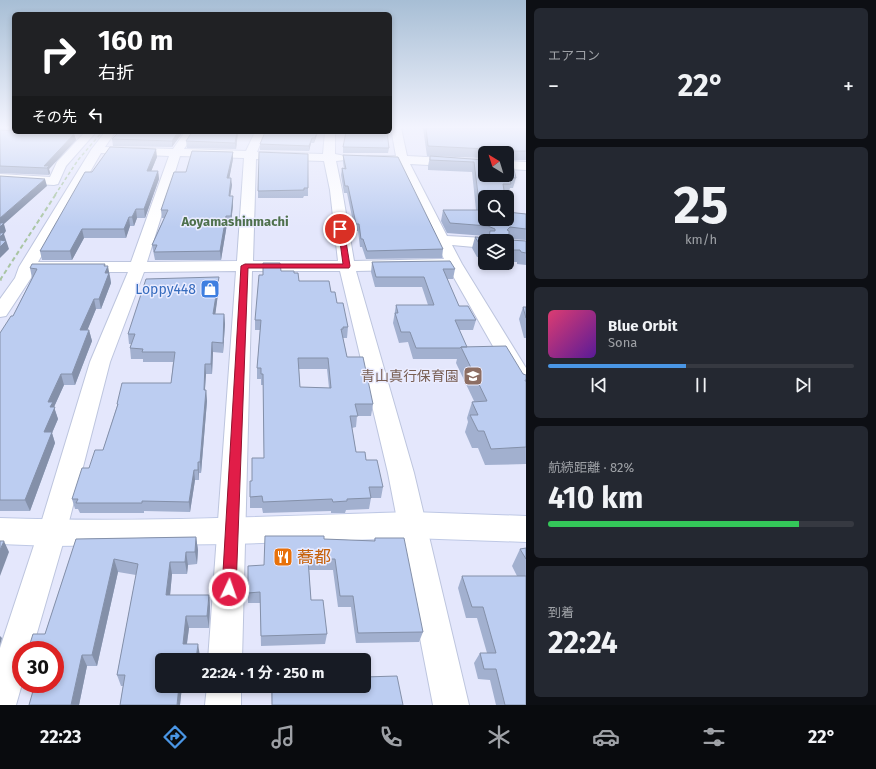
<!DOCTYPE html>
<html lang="ja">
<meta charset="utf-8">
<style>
body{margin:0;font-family:"Fira Sans","Noto Sans JP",sans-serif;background:#242831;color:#f1f3f6;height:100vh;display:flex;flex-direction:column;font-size:15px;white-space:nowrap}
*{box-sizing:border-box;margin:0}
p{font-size:13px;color:#9ea1a6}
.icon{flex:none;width:22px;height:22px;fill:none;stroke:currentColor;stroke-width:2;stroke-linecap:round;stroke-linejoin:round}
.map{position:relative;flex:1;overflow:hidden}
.drawer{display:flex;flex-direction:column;gap:8px;padding:8px;background:#0d0f14;width:350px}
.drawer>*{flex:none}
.hud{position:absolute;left:12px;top:12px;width:380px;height:122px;border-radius:6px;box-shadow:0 2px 6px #0003;background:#202124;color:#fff;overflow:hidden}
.needle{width:26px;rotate:322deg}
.buttons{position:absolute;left:478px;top:146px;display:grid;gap:8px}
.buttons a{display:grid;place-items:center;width:36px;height:36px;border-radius:6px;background:#171b24;box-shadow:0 2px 6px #0003;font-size:20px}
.speed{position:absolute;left:12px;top:641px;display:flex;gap:8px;font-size:20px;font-weight:700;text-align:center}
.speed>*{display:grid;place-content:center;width:52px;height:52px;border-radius:50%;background:#171b24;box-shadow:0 2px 6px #0003;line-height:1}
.speed .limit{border:6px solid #d22;background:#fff;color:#111}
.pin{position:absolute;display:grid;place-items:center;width:34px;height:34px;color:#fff;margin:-17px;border:2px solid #fff;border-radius:50%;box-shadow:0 1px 4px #0007}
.me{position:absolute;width:44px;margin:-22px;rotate:3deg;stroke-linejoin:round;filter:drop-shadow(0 0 3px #0008)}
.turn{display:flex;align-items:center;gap:14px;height:84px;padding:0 20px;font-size:18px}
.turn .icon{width:52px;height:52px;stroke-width:2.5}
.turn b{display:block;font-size:28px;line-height:34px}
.then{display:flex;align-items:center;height:38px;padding:0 20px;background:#0003;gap:8px;font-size:15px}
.big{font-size:30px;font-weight:700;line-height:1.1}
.drawer .tile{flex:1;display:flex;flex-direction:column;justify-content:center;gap:6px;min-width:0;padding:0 14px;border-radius:6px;background:#242831}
.drawer .dial{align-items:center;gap:0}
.dial b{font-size:52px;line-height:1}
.song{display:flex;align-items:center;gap:12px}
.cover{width:48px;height:48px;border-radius:6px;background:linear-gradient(135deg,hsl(340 70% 55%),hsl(270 70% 35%))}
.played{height:4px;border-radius:2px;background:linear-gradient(90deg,#4a96e5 45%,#363941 45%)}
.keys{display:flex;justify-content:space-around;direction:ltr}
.heat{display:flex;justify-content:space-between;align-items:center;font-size:22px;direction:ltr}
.charge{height:6px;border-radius:3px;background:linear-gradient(90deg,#34c759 82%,#363941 0)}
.trip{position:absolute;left:155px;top:653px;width:216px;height:40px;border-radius:6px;background:#171b24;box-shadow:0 2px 6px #0003;font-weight:700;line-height:40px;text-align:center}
.tab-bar{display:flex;height:64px;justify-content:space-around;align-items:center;background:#090b0e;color:#9ea1a6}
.tab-bar .icon{width:28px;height:28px}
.tab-bar .on{color:#4a96e5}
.tab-bar b{font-size:18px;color:#f1f3f6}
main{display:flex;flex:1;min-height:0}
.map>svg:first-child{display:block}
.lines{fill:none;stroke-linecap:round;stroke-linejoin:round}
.street-casing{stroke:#bdc5de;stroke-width:2}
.secondary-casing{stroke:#bec8e5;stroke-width:2}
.street{fill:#fff;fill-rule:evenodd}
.secondary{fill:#fff;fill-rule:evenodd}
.rail-far2{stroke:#a9c5a3;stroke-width:1.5;stroke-dasharray:3.5 2.5;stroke-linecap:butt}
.rail-far1{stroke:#a9c5a3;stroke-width:2;stroke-dasharray:4.5 3;stroke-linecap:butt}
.rail{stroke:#a9c5a3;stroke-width:3;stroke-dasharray:5.5 4;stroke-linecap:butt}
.wall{fill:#a2b0cf;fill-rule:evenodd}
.shaded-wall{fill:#8490a9}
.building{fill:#bccdf1;stroke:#8490a9;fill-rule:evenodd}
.route{fill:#e11d48;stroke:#92132f}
.labels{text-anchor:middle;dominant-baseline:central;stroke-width:3;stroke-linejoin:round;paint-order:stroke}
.far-neighbourhood-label{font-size:13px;font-weight:bold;fill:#4e704c;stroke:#eaecff}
.shop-label{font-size:14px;fill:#366cbe;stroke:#eaecff;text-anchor:end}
.education-label{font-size:14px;fill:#785e54;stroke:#eaecff;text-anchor:end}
.near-food-label{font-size:17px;fill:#c56008;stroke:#eaecff;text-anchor:start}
</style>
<main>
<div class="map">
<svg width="526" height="705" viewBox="0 0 526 705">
<rect width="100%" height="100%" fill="#e4e7fc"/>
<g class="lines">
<!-- street casing -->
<g class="street-casing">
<path id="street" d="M391,128H401L407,156L485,160V168L410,164L447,236L485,238L491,241H485V248L452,245L462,264L526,368V392L518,390L449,269L356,271L414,473L469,705H433L388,473L340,271H252L242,660H208L236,271L144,272L110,362L66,533L32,650H21V684H22L16,705H0V648L38,533L90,362L128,272H33L31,278L6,316L0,317V299L15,278L19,267L91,150L105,132H115L105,147L173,149L185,132H195L184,149L246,151L255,132H265L257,152L323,154L325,132H335V154L345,156L347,158L345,160L336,161L342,190L354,261L444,259L398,163L371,161L367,160L365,158L367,156H396ZM101,153L169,156L131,262H38ZM180,156L244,158L237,261L147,262ZM256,159L324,161L330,190L338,261H253Z
M85,132H96L66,166L58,184L54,185L0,182V174L50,177L57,162Z
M507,161L526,162V170L507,169Z
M207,686H241V705H205Z"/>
</g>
<!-- secondary casing -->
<g class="secondary-casing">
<path id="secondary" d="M411,512L526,516V542L411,538L232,544L52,546L0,544V518C137,523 274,516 411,512Z"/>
</g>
<!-- street -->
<use href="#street" class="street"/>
<!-- secondary -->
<use href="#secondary" class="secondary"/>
<!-- rail-far2 -->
<path class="rail-far2" d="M55,195L78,160L102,132"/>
<!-- rail-far1 -->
<path class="rail-far1" d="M0,280L56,194"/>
<!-- rail -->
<path class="rail" d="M0,280L1,279"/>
</g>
<!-- wall -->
<path class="wall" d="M423,128H526V160H509L516,178L513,188H510L508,195L504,194L507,212L526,214V240L509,239V240L526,241V265L517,264V262H507V241H485V261H484L481,257H477L472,248L475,237L488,238L485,236L447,233L441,221L443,210H476L472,172L428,170V166L430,156L485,160V175L507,153H485V158L427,156Z
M0,130L74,134L76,140L49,169L50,173L49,175L0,173Z
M119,132H183L172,147L113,146L112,139Z
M192,132H238L236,149L187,148L186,141Z
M265,132H318L314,143H311L309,151L260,150V144Z
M343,147L389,148L388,153H343Z
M233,152V159L229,178L232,185L230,196H233V204L231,224H227L221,260H155L152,245L164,218H162L161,210L186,172Z
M343,155L443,249L442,258L366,259L362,247H360L358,231H355L347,193H344L341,175L342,168L344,169L343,162Z
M157,157L151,171H158L159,179L145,218H137L134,226H130L126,238H84L72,260H42L40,251L92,172Z
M308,188V196H304L303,198H258V191Z
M372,262L455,269L453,279H447L459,306L476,320L473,330H459L467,347L526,375V464L485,465L478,448H472L465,432L468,422L467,418L472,402L474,401L456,363L457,359H413L408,342L399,343L393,323L396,305H428L422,287H375L371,272Z
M105,266L110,276L111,283L101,309H96L87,330H89L92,341L75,385H64L54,407L58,419L52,433L55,443L30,511H0V333L13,316L32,278L30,268Z
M281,271L294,273L299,281L331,292L337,303L348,327L347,338H343L347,357L373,404L371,416H357L356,427L352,428L356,452L366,460L383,487L381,498H371L369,509L346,510L345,513H331V511L263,513L262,508H250V481H252L264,458L263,385H261V379H257V368L260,330H255V320L263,275ZM299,369H327L329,388L300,387Z
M219,287L215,314H224L225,324L223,353L213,352L212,374H206L205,390H206L207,401L201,473H199V480H195L190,512L144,511V513H80L78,509H75L72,499L89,468L103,450L117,406V404L171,383L173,362H143V359H131L130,348L131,344H129L128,334Z
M523,307H526V338H524L519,319Z
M196,537L198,550L197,564L188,565L187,574H172L170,595H209L210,607L209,628H189L187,644L200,656L199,660H162V686H182L180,705H120L123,686H121L117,675L136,575L118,572L97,666H87L79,705H29L55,684L45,634L76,539Z
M375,538L423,632L419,642L356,643L351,607H338L333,570H309L311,600L327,634L325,644L261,646L260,603H248V593L264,565L324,539L374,541Z
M526,548V705H496L490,680L478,679L474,663L480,653H487L477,618H466L458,588L462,576H517L512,566L520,549Z
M271,686H364L403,705H272Z"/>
<!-- shaded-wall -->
<path class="shaded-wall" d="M178,132H183L172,147V141Z
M237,132H238L236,149L235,143Z
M317,132H318L314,143L315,138Z
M74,134L76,140L49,169L50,173L49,175L47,168L44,166Z
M312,138L311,143L309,151V146Z
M156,149L157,157L148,179L147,171Z
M233,152V159L228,185L227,178Z
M158,171L159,179L145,218L144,209Z
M231,178L232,185L229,204V196Z
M45,179L47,186L4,224L6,231L4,234L9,249L0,258V218Z
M233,196V204L231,224V216Z
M136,209L137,218L134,226L132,217Z
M226,216L227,224L221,260L220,251Z
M129,217L130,226L126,238L124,229Z
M82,229L84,238L72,260L70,251Z
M105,264L106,270L108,266L111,283L101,309L99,299Z
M219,277V287L214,324L213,314Z
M94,299L96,309L83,341L80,330Z
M224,314L225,324L223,353V343Z
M89,330L92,341L75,385L72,374Z
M212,342L213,352L212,374L211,364Z
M205,364L206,374L204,401V390Z
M61,374L64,385L54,407L58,419L52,433L55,443L30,511L25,500L44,432L48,402Z
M206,390L207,401L201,473L200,462Z
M198,462L199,473V480L198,470Z
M194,470L195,480L190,512L189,502Z
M196,537L198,550L197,564L195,552Z
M4,541L9,552L0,576V550Z
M186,552L188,565L187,574L185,562Z
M114,559L118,572L97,666L92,655Z
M170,562L172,574L169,607L166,595Z
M209,595L210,607L209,628L207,616Z
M186,616L189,628L185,656L183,644Z
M0,636L2,638L0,645Z
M198,644L200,656L199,660H196Z
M82,655L87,666L79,705H71Z
M179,686H182L180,705H177Z"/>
<!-- building -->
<path class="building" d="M426,128H526V151H508V159L512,161L516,178L509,177L511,184H503L505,197H485V219H507V211V212L526,214V229L510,227L507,230L509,231V240L526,241V253L521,252L520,250H507V241H485V247L484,245H480L475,237L489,238L490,231H495V229L488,226L450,223L443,210H480L474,162L430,160V156L485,160V175H507V153H489V151L487,149L428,146Z
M0,130L14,131V132H35L74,134L44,166H49L47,168L0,166Z
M119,132H178L172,141L112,139Z
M192,132H237L235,143L186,141Z
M265,132H317L315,138H312L309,146L260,144Z
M346,132H387L389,148L343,147Z
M110,147L156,149L147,171H158L144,209H136L132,217H129L124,229H82L70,251H40L85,172H92Z
M192,151L233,152L227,178H231L229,196H233L231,216H226L220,251L154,252L157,245H152L168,210H161L174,172H186Z
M259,152L308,154V188H304V190L258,191Z
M343,155L398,157L443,249L367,251L363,239H361L359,224H356L348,186H345L342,168L346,169Z
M0,176L45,179L0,218Z
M0,223H4L0,227Z
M0,233H4L0,237Z
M0,240L6,241L0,247Z
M450,261L455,269H443L459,306H468L476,320H455L467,347H461L460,348H416L410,332H401L395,313H398L396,305H434L424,277H376L372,262Z
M263,263H280L281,271H294V273H298L299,281H329L331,292H335L337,303H343L348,327H343V329H341L347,357H363L373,404H355L358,416H350L356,452H365L366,460H377L383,487H369L371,498L347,499V501L333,502L332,499L263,502L262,496L250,497V481H252V458H264L263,374H261V368H257L261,320H255L259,275H263ZM298,358H328L331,388L300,387Z
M32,264H105L104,266H108L105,273H109L99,299H94L80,330H89L72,374H61L48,402H53L50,407H55L44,432H52L25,500H0V333L11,316H13L37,269L30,268Z
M217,277H219L213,314H224L223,343L212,342L211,364H205L204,390H206L200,462H198V470H194L189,502L142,501V503H76L78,499H72L82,468H89L95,450H103L118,404H117L122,383H171L175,352H142L143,349L130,348L135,334H128L146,279Z
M523,307H526V318Z
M506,346L523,374L526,375V380H525L526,382V447L491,449L484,431H478L470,415H478L472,402L487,401L461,347Z
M265,536H324V539L375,541V538H404L423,632L358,633L353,596H340L335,559H308L311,600H323L327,634L261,636L260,592L248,593V566L264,565Z
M196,537L195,552H186L185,562H170L166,595H209L207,616H186L183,644H198L196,660H162V686H179L177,705H120L125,675H117L138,564L114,559L92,655H82L71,705H29L35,684H55V650H28L33,634H45L76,539Z
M0,541H4L0,550Z
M526,548V559L520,549Z
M462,576H526V705H505L496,669H484L480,653H496L483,607H472Z
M397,676L403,705H272V686H364V677Z"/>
<!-- sky -->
<linearGradient id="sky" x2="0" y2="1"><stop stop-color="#a7bed5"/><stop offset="0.56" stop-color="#f3f4fe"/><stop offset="1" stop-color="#f3f4fe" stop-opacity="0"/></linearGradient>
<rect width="526" height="227" fill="url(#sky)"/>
<!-- route -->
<path class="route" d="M338,227L344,229L350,266L349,268H248L236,589L234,593L229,595L224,593L222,589L241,266L245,264H343Z"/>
<!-- icons -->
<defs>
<g id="shop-square" transform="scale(1)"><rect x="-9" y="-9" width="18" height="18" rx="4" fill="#3f7fe0" stroke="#eaecff"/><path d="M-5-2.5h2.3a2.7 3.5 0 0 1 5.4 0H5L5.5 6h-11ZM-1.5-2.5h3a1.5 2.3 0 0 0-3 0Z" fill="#fff"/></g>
<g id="school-square" transform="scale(1)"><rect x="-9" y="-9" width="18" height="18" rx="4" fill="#8d6e63" stroke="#eaecff"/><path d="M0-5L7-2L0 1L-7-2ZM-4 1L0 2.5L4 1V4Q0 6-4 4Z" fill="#fff"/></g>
<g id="restaurant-square" transform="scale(1)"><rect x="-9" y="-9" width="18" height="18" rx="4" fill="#e8710a" stroke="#eaecff"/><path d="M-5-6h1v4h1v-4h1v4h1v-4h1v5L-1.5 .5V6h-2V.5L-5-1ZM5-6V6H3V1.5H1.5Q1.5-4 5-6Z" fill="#fff"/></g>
</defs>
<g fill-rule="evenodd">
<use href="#shop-square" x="210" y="289"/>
<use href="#school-square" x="473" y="376"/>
<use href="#restaurant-square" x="283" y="557"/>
</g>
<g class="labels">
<!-- far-neighbourhood labels -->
<g class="far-neighbourhood-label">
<text x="235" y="221">Aoyamashinmachi</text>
</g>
<!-- shop labels -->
<g class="shop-label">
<text x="196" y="289">Loppy448</text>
</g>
<!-- education labels -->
<g class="education-label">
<text x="459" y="376">青山真行保育園</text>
</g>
<!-- near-food labels -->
<g class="near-food-label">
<text x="297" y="557">蕎都</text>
</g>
</g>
</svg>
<div class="buttons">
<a><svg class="needle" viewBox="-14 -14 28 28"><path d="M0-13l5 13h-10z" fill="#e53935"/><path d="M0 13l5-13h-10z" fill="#9ea1a6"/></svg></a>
<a><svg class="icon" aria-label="search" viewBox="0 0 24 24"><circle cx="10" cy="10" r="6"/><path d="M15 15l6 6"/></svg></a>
<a><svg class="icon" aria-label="layers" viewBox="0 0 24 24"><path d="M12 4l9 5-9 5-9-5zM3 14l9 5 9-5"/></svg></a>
</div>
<div class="speed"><div class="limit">30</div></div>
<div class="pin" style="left:340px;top:229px;background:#d93025"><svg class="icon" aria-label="arrive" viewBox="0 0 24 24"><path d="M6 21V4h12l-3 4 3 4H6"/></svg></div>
<svg class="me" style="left:229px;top:589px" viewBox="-20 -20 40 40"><circle r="17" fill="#e11d48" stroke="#fff" stroke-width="3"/><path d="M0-11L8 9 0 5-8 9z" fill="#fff"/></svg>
<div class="trip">22:24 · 1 分 · 250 m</div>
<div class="hud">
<div class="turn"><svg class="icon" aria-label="right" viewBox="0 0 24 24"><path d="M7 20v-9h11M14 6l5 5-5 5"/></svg><div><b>160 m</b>右折</div></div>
<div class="then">その先<svg class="icon" aria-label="left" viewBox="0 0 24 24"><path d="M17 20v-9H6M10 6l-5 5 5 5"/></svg></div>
</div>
</div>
<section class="drawer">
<div class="tile"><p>エアコン</p>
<div class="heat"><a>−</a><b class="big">22°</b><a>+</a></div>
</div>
<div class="tile dial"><b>25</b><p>km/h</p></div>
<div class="tile">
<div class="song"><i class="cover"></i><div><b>Blue Orbit</b><p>Sona</p></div></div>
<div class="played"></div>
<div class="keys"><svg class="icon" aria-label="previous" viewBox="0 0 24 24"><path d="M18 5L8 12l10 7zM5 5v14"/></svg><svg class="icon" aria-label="pause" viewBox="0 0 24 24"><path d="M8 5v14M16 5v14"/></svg><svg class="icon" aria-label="next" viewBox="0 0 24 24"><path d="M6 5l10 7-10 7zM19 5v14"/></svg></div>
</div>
<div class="tile"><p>航続距離 · 82%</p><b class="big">410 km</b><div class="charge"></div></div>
<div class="tile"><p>到着</p><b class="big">22:24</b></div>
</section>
</main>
<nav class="tab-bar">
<b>22:23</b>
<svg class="icon on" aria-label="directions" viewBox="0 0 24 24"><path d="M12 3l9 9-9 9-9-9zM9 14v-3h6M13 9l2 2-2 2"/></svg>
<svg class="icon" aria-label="music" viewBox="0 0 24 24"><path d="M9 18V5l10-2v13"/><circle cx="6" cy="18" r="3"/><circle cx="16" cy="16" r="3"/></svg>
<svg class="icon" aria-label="phone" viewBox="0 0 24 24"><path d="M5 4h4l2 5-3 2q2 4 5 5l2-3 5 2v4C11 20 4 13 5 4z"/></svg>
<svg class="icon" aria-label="climate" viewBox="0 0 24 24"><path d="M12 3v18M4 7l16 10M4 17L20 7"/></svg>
<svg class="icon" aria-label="car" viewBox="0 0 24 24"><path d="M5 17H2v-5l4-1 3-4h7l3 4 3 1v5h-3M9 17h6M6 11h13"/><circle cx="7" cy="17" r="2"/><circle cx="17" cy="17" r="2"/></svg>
<svg class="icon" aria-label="filters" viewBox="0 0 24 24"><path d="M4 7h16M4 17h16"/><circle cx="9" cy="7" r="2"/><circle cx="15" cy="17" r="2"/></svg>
<b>22°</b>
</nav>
